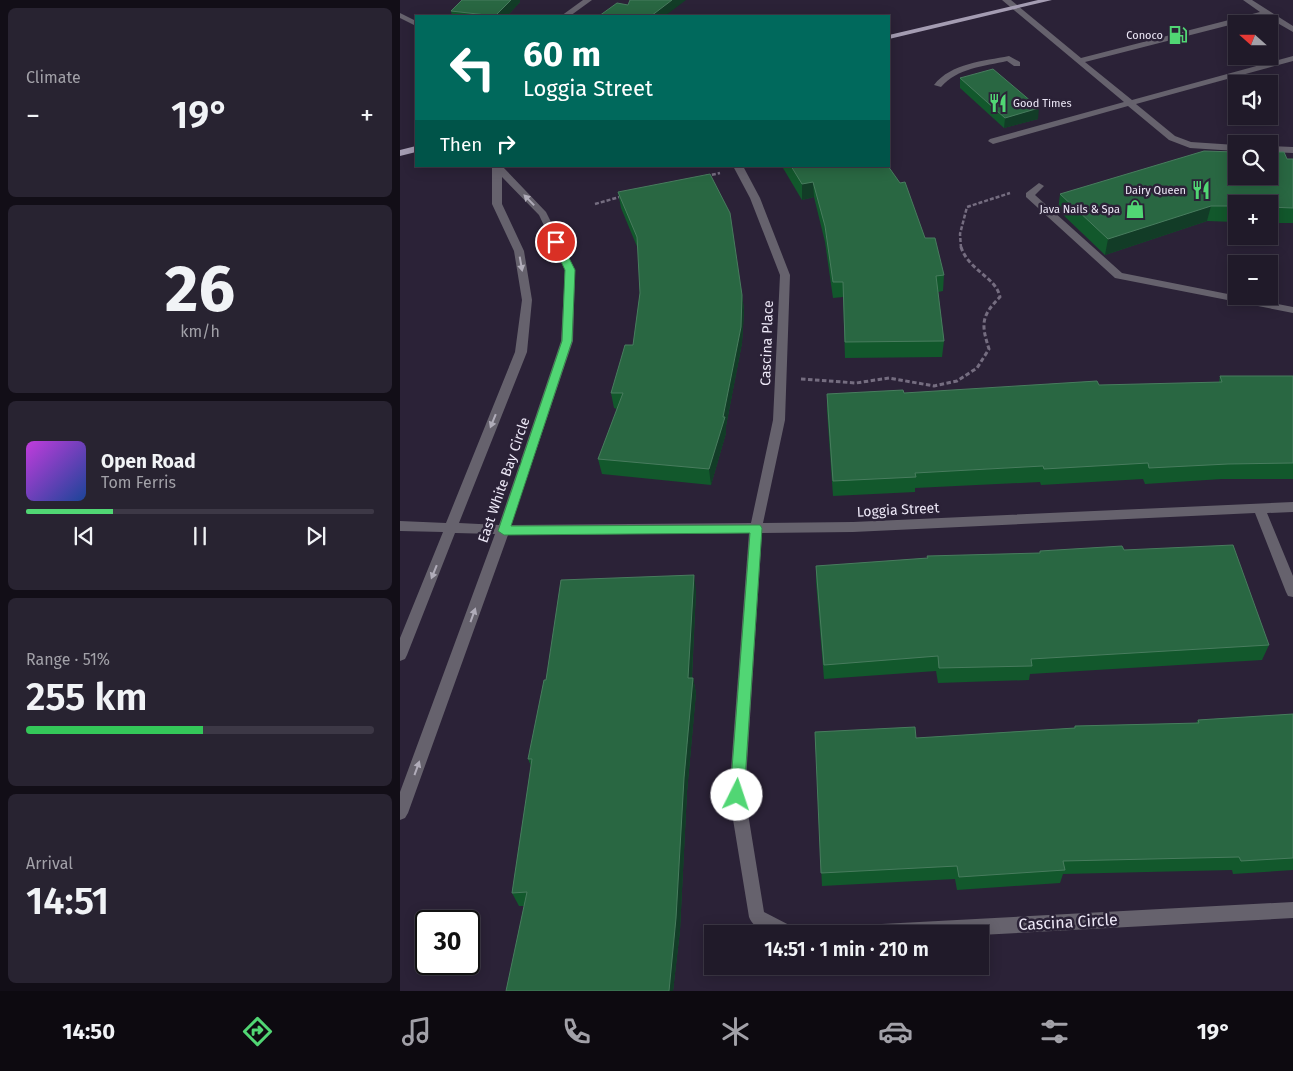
<!DOCTYPE html>
<meta charset="utf-8">
<style>
body{margin:0;font-family:"Fira Sans",sans-serif;background:#282331;color:#f1f3f6;height:100vh;display:flex;flex-direction:column;font-size:19px;white-space:nowrap}
*{box-sizing:border-box;margin:0}
p{font-size:16px;color:#a2a1a8}
.icon{flex:none;width:28px;height:28px;fill:none;stroke:currentColor;stroke-width:2;stroke-linecap:round;stroke-linejoin:round}
.map{position:relative;flex:1;overflow:hidden}
.details{display:flex;flex-direction:column;gap:8px;padding:8px;background:#120e17;width:400px}
.details>*{flex:none}
.guide{position:absolute;left:15px;top:15px;width:475px;height:152px;border-radius:0px;box-shadow:0 2px 12px #0003,0 0 0 1px #3d3846;background:#00695c;color:#fff;overflow:hidden}
.needle{width:32px;rotate:291deg}
.buttons{position:absolute;left:828px;top:15px;display:grid;gap:10px}
.buttons a{display:grid;place-items:center;width:50px;height:50px;border-radius:0px;background:#201a29;box-shadow:0 2px 12px #0003,0 0 0 1px #3d3846;font-size:25px}
.speed{position:absolute;left:15px;top:910px;display:flex;gap:10px;font-size:25px;font-weight:700;text-align:center}
.speed>*{display:grid;place-content:center;width:65px;height:65px;border-radius:50%;background:#201a29;box-shadow:0 2px 12px #0003,0 0 0 1px #3d3846;line-height:1}
.speed .limit{border:2px solid #111;border-radius:8px;background:#fff;color:#111}
.pin{position:absolute;display:grid;place-items:center;width:42px;height:42px;color:#fff;margin:-21px;border:2px solid #fff;border-radius:50%;box-shadow:0 1px 5px #0007}
.me{position:absolute;width:55px;margin:-28px;rotate:4deg;stroke-linejoin:round;filter:drop-shadow(0 0 4px #0008)}
.turn{display:flex;align-items:center;gap:18px;height:105px;padding:0 25px;font-size:22px}
.turn .icon{width:65px;height:65px;stroke-width:2.5}
.turn b{display:block;font-size:35px;line-height:42px}
.then{display:flex;align-items:center;height:48px;padding:0 25px;background:#0003;gap:10px;font-size:19px}
.big{font-size:38px;font-weight:600;line-height:1.1}
.details .card{flex:1;display:flex;flex-direction:column;justify-content:center;gap:8px;min-width:0;padding:0 18px;border-radius:8px;background:#282331}
.details .dial{align-items:center;gap:0}
.dial b{font-size:65px;line-height:1}
.song{display:flex;align-items:center;gap:15px}
.cover{width:60px;height:60px;border-radius:8px;background:linear-gradient(135deg,hsl(290 70% 55%),hsl(220 70% 35%))}
.played{height:5px;border-radius:2px;background:linear-gradient(90deg,#51d674 25%,#3d3846 25%)}
.keys{display:flex;justify-content:space-around;direction:ltr}
.heat{display:flex;justify-content:space-between;align-items:center;font-size:28px;direction:ltr}
.charge{height:8px;border-radius:4px;background:linear-gradient(90deg,#34c759 51%,#3d3846 0)}
.trip{position:absolute;left:304px;top:925px;width:285px;height:50px;border-radius:0px;background:#201a29;box-shadow:0 2px 12px #0003,0 0 0 1px #3d3846;font-weight:600;line-height:50px;text-align:center}
.tab-bar{display:flex;height:80px;justify-content:space-around;align-items:center;background:#0d0a10;color:#a2a1a8}
.tab-bar .icon{width:35px;height:35px}
.tab-bar .on{color:#51d674}
.tab-bar b{font-size:22px;color:#f1f3f6}
main{display:flex;flex:1;min-height:0}
.map>svg:first-child{display:block}
.lines{fill:none;stroke-linecap:round;stroke-linejoin:round}
.path-far1{stroke:#756d80;stroke-width:2.5;stroke-dasharray:4 2;stroke-linecap:butt}
.path{stroke:#756d80;stroke-width:3;stroke-dasharray:4.5 2.5;stroke-linecap:butt}
.minor{fill:#66626d;fill-rule:evenodd}
.major{fill:#a49cb2;fill-rule:evenodd}
.wall{fill:#12582c}
.shaded-wall{fill:#123c27}
.building{fill:#296742;stroke:#487c5e}
.oneway{fill:#b0acb9}
.route{fill:#51d674;stroke:#358b4b}
.labels{text-anchor:middle;dominant-baseline:central;stroke-width:5;stroke-linejoin:round;paint-order:stroke}
.far-poi-label{font-size:11px;fill:#ede8f7;stroke:#2b2237;text-anchor:end}
.street-label{font-size:14px;fill:#ede8f7;stroke:#2b2237}
.near-street-label{font-size:16px;fill:#ede8f7;stroke:#2b2237}
</style>
<main>
<section class="details">
<div class="card"><p>Climate</p>
<div class="heat"><a>−</a><b class="big">19°</b><a>+</a></div>
</div>
<div class="card dial"><b>26</b><p>km/h</p></div>
<div class="card">
<div class="song"><i class="cover"></i><div><b>Open Road</b><p>Tom Ferris</p></div></div>
<div class="played"></div>
<div class="keys"><svg class="icon" aria-label="previous" viewBox="0 0 24 24"><path d="M18 5L8 12l10 7zM5 5v14"/></svg><svg class="icon" aria-label="pause" viewBox="0 0 24 24"><path d="M8 5v14M16 5v14"/></svg><svg class="icon" aria-label="next" viewBox="0 0 24 24"><path d="M6 5l10 7-10 7zM19 5v14"/></svg></div>
</div>
<div class="card"><p>Range · 51%</p><b class="big">255 km</b><div class="charge"></div></div>
<div class="card"><p>Arrival</p><b class="big">14:51</b></div>
</section>
<div class="map">
<svg width="893" height="991" viewBox="0 0 893 991">
<rect width="100%" height="100%" fill="#2b2237"/>
<g class="lines">
<!-- path-far1 -->
<path class="path-far1" d="M306,176L320,173
M195,204L223,196
M561,248L560,234L567,207L610,193"/>
<!-- path -->
<path class="path" d="M401,379L456,383L489,378L534,386L557,381L577,368L589,349C581,324 581,316 600,297C596,277 569,271 561,247"/>
<!-- minor -->
<path class="minor" d="M183,0H192L170,16H161Z
M602,0H611L681,58L860,12L843,0H852L893,26V32L865,16L685,62L732,100L893,56V61L736,104L775,136L791,142L836,145V151L790,148L769,140L728,106L593,144L588,141L590,139L724,102Z
M0,13L16,21V26L0,18Z
M609,56L620,62V66H614L607,61C585,66 557,68 541,87L534,85C551,63 584,61 609,56Z
M869,146L893,147V153L869,152Z
M92,166H102L146,212L175,270L173,341L111,525L351,523L373,420L380,275L350,198L333,166H343L360,198L390,275L385,420L363,523L453,522L893,502V512L867,513L893,576V597L888,596L886,592L855,513L453,532L362,533L345,795L364,912L395,928L397,934C381,934 356,935 349,917L329,795L349,533L108,535L8,813L5,818L0,820V792L95,534L55,533L7,655L5,659L0,661V638L43,532L0,531V521L46,523L115,352L122,300L114,251L92,204ZM102,177L139,215L165,270L161,341L99,525L59,523L127,352L132,300L124,251L102,204Z
M639,183L644,186L635,195L722,273L893,307V313L715,278L626,197V193Z
M893,902V918L580,935L436,934L438,928L444,926Z"/>
<!-- major -->
<path class="major" d="M638,0H652L489,39V35Z
M16,146V152L0,156V150Z"/>
</g>
<!-- wall -->
<path class="wall" d="M120,2L107,16H52L51,11Z
M560,78L638,119L604,128L560,88Z
M887,159H893V223H869V204H836V222L807,221L705,255L658,210L660,194Z
M383,166H488L544,275L543,291L538,292L544,341L542,357L445,358L443,297L433,298L425,242L414,197L402,200L383,168Z
M218,192L342,295L344,310L342,343L326,426V433L311,485L202,474L198,459L217,409L214,408L211,393L233,345L240,293L238,249L221,208Z
M820,376H893V479H822L745,484L743,479L641,485L640,482L515,488V492L433,496L427,410V394L504,393L819,382Z
M724,550L869,645L862,660L630,674L629,680L538,683L536,671L424,679L416,582V566L640,553V551Z
M296,590L292,678H293L296,693L287,792L280,930L273,991H106L124,906H119L112,893L131,766L128,759Z
M893,714V870L833,874L832,870L663,874L660,883L557,890L555,879L422,886L415,732L516,738L674,728L675,726L796,723L798,720Z"/>
<!-- shaded-wall -->
<path class="shaded-wall" d="M111,0H120V2L107,16H95Z
M272,0H286L265,16H251Z
M639,108L638,119L604,128L605,118Z
M413,182L414,197L402,200V184Z
M811,206L807,221L705,255L708,239Z
M342,295L344,310L342,343L326,426V433L311,485L309,469L323,417Z
M294,575L296,590L291,693L288,678Z
M293,678L296,693L287,792L280,930L273,991H269L284,778Z"/>
<!-- building -->
<path class="building" d="M62,0H111L95,16L51,11Z
M230,0H272L251,16H199L217,3L228,5Z
M593,69L639,108L605,118L560,78Z
M804,151L836,152V176H869V152H884L887,159H893V208L869,207V204H836V206H811L708,239L660,194Z
M391,166H488L500,183L505,182L525,238H535L544,275L536,276L544,341L445,342L443,282H433L425,226L413,182L402,184Z
M310,174L330,213L342,295L341,327L323,417H325L309,469L198,459L223,393H211L225,345H233L240,293L237,237L218,192Z
M820,376H893V463L828,464L749,468L748,463L644,469L643,466L515,473L516,477L433,481L427,394L503,390L504,393L697,381L699,385L822,382Z
M833,545L869,645L631,659L632,666L539,668L538,656L424,665L416,566L528,558L527,556L640,553V551L722,546L724,550Z
M294,575L288,678H293L284,778L276,918L269,991H106L127,892L112,893L132,759H128L144,680H146L161,580Z
M893,714V858L841,861L839,857L663,861L665,870L559,877L557,866L421,873L415,732L515,727L516,738L675,728V726L799,723L798,720Z"/>
<!-- one-way arrows -->
<defs><path id="oneway-solid" d="M-6-.8H1V-3.2L6.5 0L1 3.2V.8H-6Z" transform="scale(1.25)"/></defs>
<g class="oneway">
<use href="#oneway-solid" transform="translate(129 200) rotate(-134)"/>
<use href="#oneway-solid" transform="translate(121 264) rotate(80)"/>
<use href="#oneway-solid" transform="translate(93 421) rotate(112)"/>
<use href="#oneway-solid" transform="translate(34 572) rotate(112)"/>
<use href="#oneway-solid" transform="translate(73 615) rotate(-70)"/>
<use href="#oneway-solid" transform="translate(17 768) rotate(-70)"/>
</g>
<!-- route -->
<path class="route" d="M156,239L161,242L175,270L172,341L111,526L360,525L362,528L344,795L342,800L337,802L332,800L330,795L350,533L104,535L98,531L162,341L165,270L152,242Z"/>
<!-- icons -->
<defs>
<g id="fuel-bare" transform="scale(1.5)"><path d="M-5.5-6h7V0h2V4h1.3V-2.5L3-4.5l.8-.8L6-3V5H2.5V1h-1V6h-7ZM-4.2-4.7v3.2H.2V-4.7Z" fill="#51d674" stroke="#2b2237" stroke-width="2.5" paint-order="stroke"/></g>
<g id="restaurant-bare" transform="scale(1.5)"><path d="M-5-6h1v4h1v-4h1v4h1v-4h1v5L-1.5 .5V6h-2V.5L-5-1ZM5-6V6H3V1.5H1.5Q1.5-4 5-6Z" fill="#51d674" stroke="#2b2237" stroke-width="2.5" paint-order="stroke"/></g>
<g id="shop-bare" transform="scale(1.5)"><path d="M-5-2.5h2.3a2.7 3.5 0 0 1 5.4 0H5L5.5 6h-11ZM-1.5-2.5h3a1.5 2.3 0 0 0-3 0Z" fill="#51d674" stroke="#2b2237" stroke-width="2.5" paint-order="stroke"/></g>
</defs>
<g fill-rule="evenodd">
<use href="#fuel-bare" x="778" y="35"/>
<use href="#restaurant-bare" x="598" y="103"/>
<use href="#restaurant-bare" x="801" y="190"/>
<use href="#shop-bare" x="735" y="209"/>
</g>
<g class="labels">
<!-- far-poi labels -->
<g class="far-poi-label">
<text x="763" y="35">Conoco</text>
<text x="613" y="103" text-anchor="start">Good Times</text>
<text x="786" y="190">Dairy Queen</text>
<text x="720" y="209">Java Nails &amp; Spa</text>
</g>
<!-- street labels -->
<g class="street-label">
<text transform="translate(367 343) rotate(-88)">Cascina Place</text>
<text transform="translate(104 480) rotate(-71)">East White Bay Circle</text>
<text transform="translate(498 510) rotate(-3)">Loggia Street</text>
</g>
<!-- near-street labels -->
<g class="near-street-label">
<text transform="translate(668 922) rotate(-3)">Cascina Circle</text>
</g>
</g>
</svg>
<div class="buttons">
<a><svg class="needle" viewBox="-14 -14 28 28"><path d="M0-13l5 13h-10z" fill="#e53935"/><path d="M0 13l5-13h-10z" fill="#a2a1a8"/></svg></a>
<a><svg class="icon" aria-label="sound" viewBox="0 0 24 24"><path d="M4 9h4l5-4v14l-5-4H4zM17 9q2 3 0 6"/></svg></a>
<a><svg class="icon" aria-label="search" viewBox="0 0 24 24"><circle cx="10" cy="10" r="6"/><path d="M15 15l6 6"/></svg></a>
<a>+</a>
<a>−</a>
</div>
<div class="speed"><div class="limit">30</div></div>
<div class="pin" style="left:156px;top:242px;background:#d93025"><svg class="icon" aria-label="arrive" viewBox="0 0 24 24"><path d="M6 21V4h12l-3 4 3 4H6"/></svg></div>
<svg class="me" style="left:337px;top:795px" viewBox="-20 -20 40 40"><circle r="19" fill="#fff"/><path d="M0-13L10 11 0 6-10 11z" fill="#51d674"/></svg>
<div class="trip">14:51 · 1 min · 210 m</div>
<div class="guide">
<div class="turn"><svg class="icon" aria-label="left" viewBox="0 0 24 24"><path d="M17 20v-9H6M10 6l-5 5 5 5"/></svg><div><b>60 m</b>Loggia Street</div></div>
<div class="then">Then<svg class="icon" aria-label="right" viewBox="0 0 24 24"><path d="M7 20v-9h11M14 6l5 5-5 5"/></svg></div>
</div>
</div>
</main>
<nav class="tab-bar">
<b>14:50</b>
<svg class="icon on" aria-label="directions" viewBox="0 0 24 24"><path d="M12 3l9 9-9 9-9-9zM9 14v-3h6M13 9l2 2-2 2"/></svg>
<svg class="icon" aria-label="music" viewBox="0 0 24 24"><path d="M9 18V5l10-2v13"/><circle cx="6" cy="18" r="3"/><circle cx="16" cy="16" r="3"/></svg>
<svg class="icon" aria-label="phone" viewBox="0 0 24 24"><path d="M5 4h4l2 5-3 2q2 4 5 5l2-3 5 2v4C11 20 4 13 5 4z"/></svg>
<svg class="icon" aria-label="climate" viewBox="0 0 24 24"><path d="M12 3v18M4 7l16 10M4 17L20 7"/></svg>
<svg class="icon" aria-label="car" viewBox="0 0 24 24"><path d="M5 17H2v-5l4-1 3-4h7l3 4 3 1v5h-3M9 17h6M6 11h13"/><circle cx="7" cy="17" r="2"/><circle cx="17" cy="17" r="2"/></svg>
<svg class="icon" aria-label="filters" viewBox="0 0 24 24"><path d="M4 7h16M4 17h16"/><circle cx="9" cy="7" r="2"/><circle cx="15" cy="17" r="2"/></svg>
<b>19°</b>
</nav>
